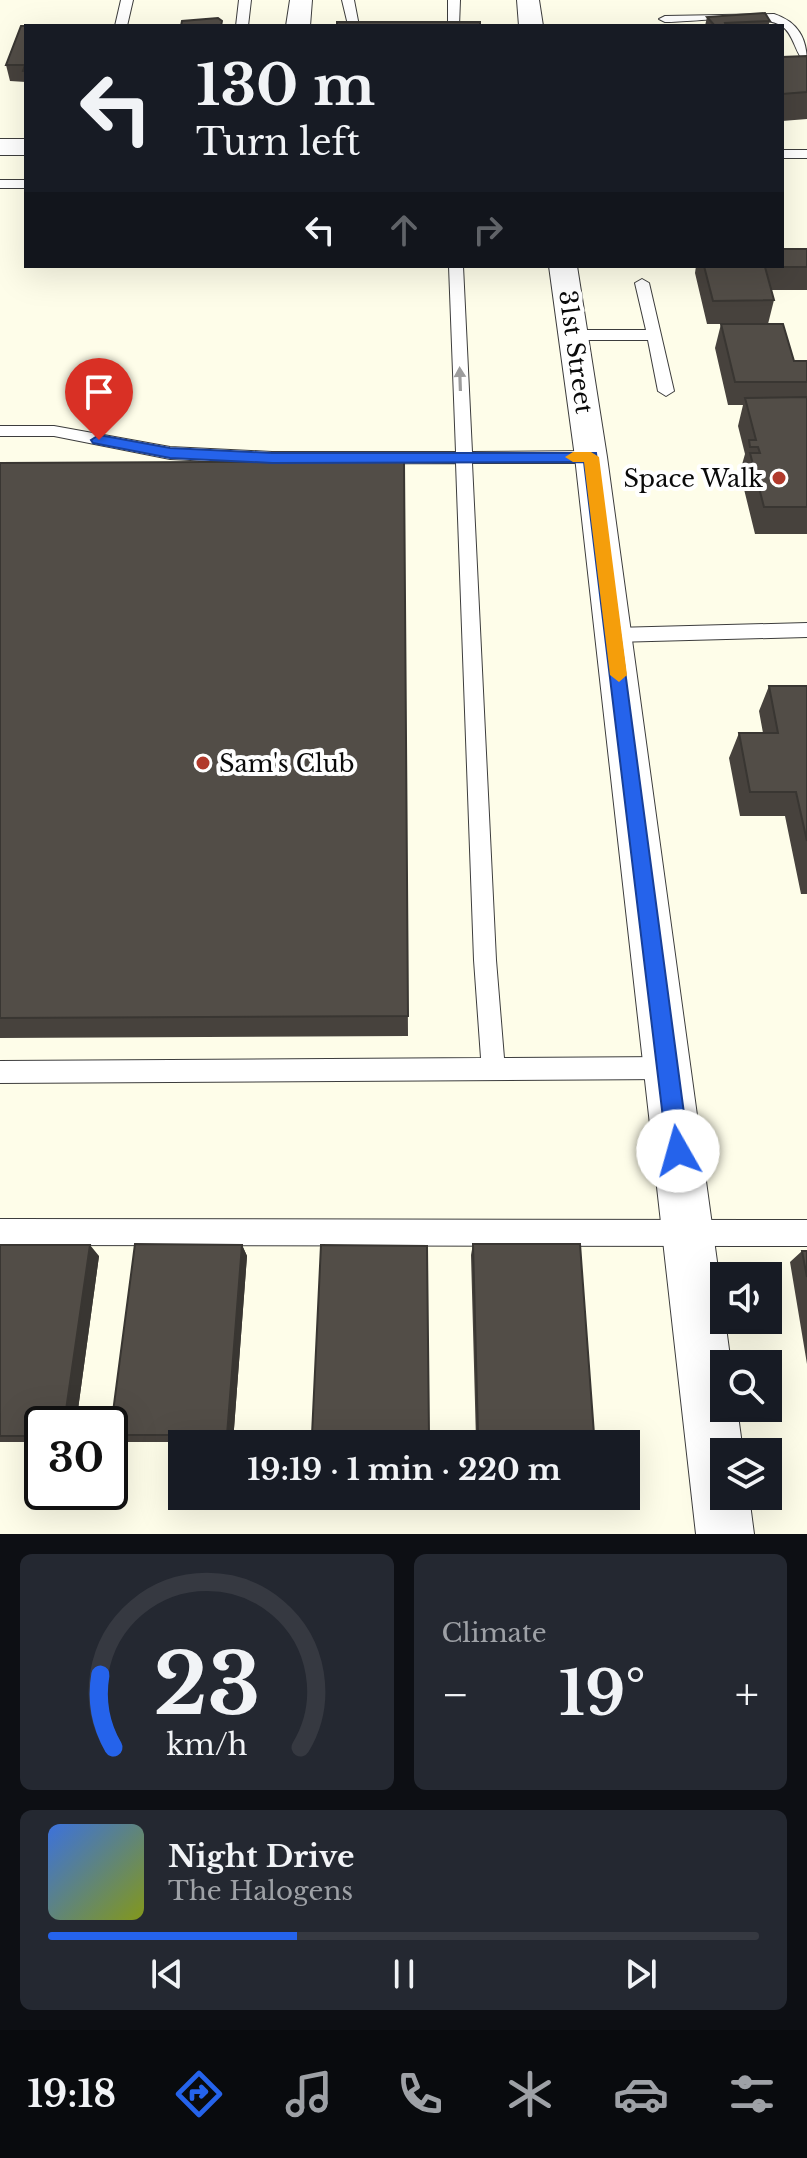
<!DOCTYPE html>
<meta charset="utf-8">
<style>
body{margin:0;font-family:"Libre Baskerville",serif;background:#242831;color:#f1f3f6;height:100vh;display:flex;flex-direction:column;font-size:30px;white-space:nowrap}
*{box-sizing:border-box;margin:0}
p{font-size:26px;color:#9ea1a6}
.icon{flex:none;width:44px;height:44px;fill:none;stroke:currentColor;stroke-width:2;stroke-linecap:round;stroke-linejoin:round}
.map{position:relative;height:1534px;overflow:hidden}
.drawer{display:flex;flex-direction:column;gap:20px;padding:20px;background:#0d0f14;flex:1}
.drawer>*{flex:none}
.hud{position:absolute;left:24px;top:24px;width:760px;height:244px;border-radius:0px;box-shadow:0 8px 32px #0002;background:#171b24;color:#f1f3f6;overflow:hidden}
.tools{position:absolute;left:710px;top:1262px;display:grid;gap:16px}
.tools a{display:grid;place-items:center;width:72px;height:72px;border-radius:0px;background:#171b24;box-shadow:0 8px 32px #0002;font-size:40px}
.speed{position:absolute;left:24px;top:1406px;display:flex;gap:16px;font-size:40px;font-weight:700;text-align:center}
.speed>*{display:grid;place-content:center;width:104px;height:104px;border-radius:50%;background:#171b24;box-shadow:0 8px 32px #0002;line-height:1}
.speed .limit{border:4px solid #111;border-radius:12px;background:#fff;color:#111}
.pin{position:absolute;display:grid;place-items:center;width:68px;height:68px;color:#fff;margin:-82px -34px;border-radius:50% 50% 50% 0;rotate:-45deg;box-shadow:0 0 8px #0007}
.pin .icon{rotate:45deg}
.me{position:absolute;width:88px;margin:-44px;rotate:353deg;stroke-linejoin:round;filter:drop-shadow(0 0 6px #0008)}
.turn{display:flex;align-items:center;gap:28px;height:168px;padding:0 40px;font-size:36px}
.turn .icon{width:104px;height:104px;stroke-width:2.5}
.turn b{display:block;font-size:56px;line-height:68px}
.lanes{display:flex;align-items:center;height:76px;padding:0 40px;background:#0003;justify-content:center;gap:40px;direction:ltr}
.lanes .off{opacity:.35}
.big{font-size:60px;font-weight:700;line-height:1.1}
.drawer .widget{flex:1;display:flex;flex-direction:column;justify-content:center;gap:12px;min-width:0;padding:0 28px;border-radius:12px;background:#242831}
.drawer .dial{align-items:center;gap:0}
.dial svg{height:208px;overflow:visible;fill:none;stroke:#363941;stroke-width:7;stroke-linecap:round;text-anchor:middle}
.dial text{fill:#f1f3f6;stroke:none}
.song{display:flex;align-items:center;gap:24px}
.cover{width:96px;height:96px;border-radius:12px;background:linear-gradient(135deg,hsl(220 70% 55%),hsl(70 70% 35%))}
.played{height:8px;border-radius:4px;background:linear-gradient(90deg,#2563eb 35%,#363941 35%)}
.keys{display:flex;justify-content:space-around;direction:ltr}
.heat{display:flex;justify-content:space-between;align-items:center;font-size:44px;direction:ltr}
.drawer .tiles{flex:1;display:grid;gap:20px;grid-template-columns:1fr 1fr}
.widget:last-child{grid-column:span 2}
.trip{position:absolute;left:168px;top:1430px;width:472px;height:80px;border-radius:0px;background:#171b24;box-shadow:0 8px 32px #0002;font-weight:700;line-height:80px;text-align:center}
.tab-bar{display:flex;height:128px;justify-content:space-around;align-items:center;background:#090b0e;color:#9ea1a6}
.tab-bar .icon{width:56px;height:56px}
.tab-bar .active{color:#2563eb}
.tab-bar b{font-size:36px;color:#f1f3f6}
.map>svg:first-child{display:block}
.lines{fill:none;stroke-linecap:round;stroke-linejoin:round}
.lane-casing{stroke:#3d3d3d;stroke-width:2}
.street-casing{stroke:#3d3d3d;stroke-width:2}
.lane{fill:#fff;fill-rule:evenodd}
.street{fill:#fff;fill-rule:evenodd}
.wall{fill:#47423d}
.shaded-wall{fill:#393632}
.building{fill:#524d47;stroke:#393632;stroke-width:2}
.oneway{fill:#9d9d9d}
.route{fill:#2563eb;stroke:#184099;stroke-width:2}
.slow{fill:#f59e0b}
.poi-dot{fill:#b13a2c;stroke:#fff;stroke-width:3}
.labels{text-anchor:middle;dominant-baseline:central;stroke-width:8;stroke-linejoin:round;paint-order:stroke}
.street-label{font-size:24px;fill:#0a0a0a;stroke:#fff}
.poi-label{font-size:24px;fill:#0a0a0a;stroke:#fff;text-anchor:end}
</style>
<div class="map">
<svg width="807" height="1534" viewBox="0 0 807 1534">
<rect width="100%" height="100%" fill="#fefde9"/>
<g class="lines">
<!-- lane casing -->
<g class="lane-casing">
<path id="lane" d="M121,0H133L127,26H115Z
M239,0H251L248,26H236Z
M342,0H354L359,26L348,25Z
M448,0H460L459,26L448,25Z
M774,14C798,22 807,38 807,63C795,56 795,36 783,27C765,12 691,22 665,22L659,19L665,16Z
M782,150H807V158H782Z
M0,180H26V188H0Z
M449,266H463L472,452L591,451L599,457L591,463H472L496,960L504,1058L668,1057L676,1060L680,1068L676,1076L668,1079L0,1083V1061L481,1058L474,960L456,463L272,464L170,459L54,436H0V426H54L170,447L272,452H456Z
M642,279L649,283L674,391L666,396L658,391L648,340H573L565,335L573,330H646L635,283Z
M807,623V637L614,642L605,635L614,628Z
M0,1219L807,1220V1246L0,1245Z"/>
</g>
<!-- street casing -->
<g class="street-casing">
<path id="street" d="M290,0H312L310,26H286Z
M517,0H539L543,26H519Z
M0,139H26V155H0Z
M549,266H577L607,457L731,1364H724V1408H737L743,1452H724V1496H749L754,1534H696L575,457Z"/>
</g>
<!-- lane -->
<use href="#lane" class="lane"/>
<!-- street -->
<use href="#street" class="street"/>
</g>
<!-- wall -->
<path class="wall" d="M707,17L770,21L768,26H705Z
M26,26V82L10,81L6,65Z
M807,56V119L782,121V57Z
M807,249V290H771L774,300L768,324H707L695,273L696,266H782Z
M721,324L794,361H807V534H755L742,481L744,475H742L741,468L745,454L738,426L743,405H728L715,348Z
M404,461L408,1036L0,1038V463Z
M769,686H807V894H801L785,816H740L729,758L739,733H763L759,711Z
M473,1244L594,1434L587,1440H476L471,1255Z
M0,1245L99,1256L76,1424H42V1442H0Z
M242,1245L247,1256L233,1442H120L110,1435Z
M802,1251H807V1364L790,1262Z
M312,1435H429L428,1442H315Z"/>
<!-- shaded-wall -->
<path class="shaded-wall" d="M90,1245L99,1256L76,1424H64Z
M242,1245L247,1256L233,1442L227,1435Z"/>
<!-- building -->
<path class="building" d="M765,13L770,21L725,23L726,26H715L707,17Z
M218,18L222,21L221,26H181L182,21Z
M337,22H480V26H337Z
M21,26H26V71H23L25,65H6Z
M807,56V92L782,94V57Z
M782,249H807V267H765L774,300L713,301L704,266H782Z
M721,324H783L794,361H807V382H735Z
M807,397V507H764L750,453H760L758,447H750L749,440H756L745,398Z
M404,461L408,1016L0,1018V463Z
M769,686H807V841L796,792H750L739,733H778Z
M135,1244L242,1245L227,1435H110Z
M473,1244H580L594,1434H478Z
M0,1245H90L64,1424H42V1436H0Z
M321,1245L427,1246L429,1435H312Z
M802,1251H807V1277Z"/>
<!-- one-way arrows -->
<defs><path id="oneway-solid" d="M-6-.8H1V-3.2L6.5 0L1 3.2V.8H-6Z" transform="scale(2)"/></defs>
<use class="oneway" href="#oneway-solid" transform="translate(460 379) rotate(-92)"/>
<!-- route -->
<path class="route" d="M99,435L170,448L272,453H596L689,1151L686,1159L678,1162L670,1159L667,1151L584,462L272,463L170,458L93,443L91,440Z"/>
<!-- slow -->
<path class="slow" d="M591,452L599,457L627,675L619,682L610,675L584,462H573L565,457L573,452Z"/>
<!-- markers -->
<g class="poi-dot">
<circle cx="779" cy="478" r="8"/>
<circle cx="203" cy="763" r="8"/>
</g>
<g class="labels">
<!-- street labels -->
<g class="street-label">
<text transform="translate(576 352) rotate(82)">31st Street</text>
</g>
<!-- poi labels -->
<g class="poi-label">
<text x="763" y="478">Space Walk</text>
<text x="219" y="763" text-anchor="start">Sam's Club</text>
</g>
</g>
</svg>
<div class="tools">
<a><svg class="icon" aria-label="sound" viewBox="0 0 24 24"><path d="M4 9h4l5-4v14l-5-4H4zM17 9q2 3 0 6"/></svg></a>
<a><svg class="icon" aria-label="search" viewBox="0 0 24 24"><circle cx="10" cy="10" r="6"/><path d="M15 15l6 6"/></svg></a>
<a><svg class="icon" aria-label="layers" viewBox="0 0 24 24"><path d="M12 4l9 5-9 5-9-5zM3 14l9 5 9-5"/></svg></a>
</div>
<div class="speed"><div class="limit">30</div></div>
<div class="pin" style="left:99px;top:440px;background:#d93025"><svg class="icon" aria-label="arrive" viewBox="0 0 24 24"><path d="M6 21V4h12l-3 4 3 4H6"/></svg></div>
<svg class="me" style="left:678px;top:1151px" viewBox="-20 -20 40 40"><circle r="19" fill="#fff"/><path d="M0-13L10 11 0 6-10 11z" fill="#2563eb"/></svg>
<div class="trip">19:19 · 1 min · 220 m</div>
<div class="hud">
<div class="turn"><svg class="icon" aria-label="left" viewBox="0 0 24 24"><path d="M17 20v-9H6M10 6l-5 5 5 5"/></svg><div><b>130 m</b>Turn left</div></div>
<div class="lanes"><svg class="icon" aria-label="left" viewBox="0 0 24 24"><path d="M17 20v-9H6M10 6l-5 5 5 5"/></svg><svg class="icon off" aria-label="ahead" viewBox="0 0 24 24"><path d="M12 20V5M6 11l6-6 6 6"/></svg><svg class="icon off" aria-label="right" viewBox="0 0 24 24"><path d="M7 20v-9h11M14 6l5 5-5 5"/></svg></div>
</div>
</div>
<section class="drawer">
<div class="tiles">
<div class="widget dial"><svg viewBox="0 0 100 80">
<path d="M14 69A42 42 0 1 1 86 69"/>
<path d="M14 69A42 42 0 0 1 9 41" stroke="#2563eb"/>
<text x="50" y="56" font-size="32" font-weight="700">23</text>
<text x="50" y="72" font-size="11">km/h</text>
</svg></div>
<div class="widget"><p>Climate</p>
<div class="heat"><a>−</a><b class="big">19°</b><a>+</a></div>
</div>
<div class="widget">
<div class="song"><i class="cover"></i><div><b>Night Drive</b><p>The Halogens</p></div></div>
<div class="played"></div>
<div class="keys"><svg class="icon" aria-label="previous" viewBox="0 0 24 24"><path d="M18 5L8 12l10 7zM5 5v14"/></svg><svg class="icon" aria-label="pause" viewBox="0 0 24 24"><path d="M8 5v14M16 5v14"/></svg><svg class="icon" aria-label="next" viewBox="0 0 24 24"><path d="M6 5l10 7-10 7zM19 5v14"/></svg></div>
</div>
</div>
</section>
<nav class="tab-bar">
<b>19:18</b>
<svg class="icon active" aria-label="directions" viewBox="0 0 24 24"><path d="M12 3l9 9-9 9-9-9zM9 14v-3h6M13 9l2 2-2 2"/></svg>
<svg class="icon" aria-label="music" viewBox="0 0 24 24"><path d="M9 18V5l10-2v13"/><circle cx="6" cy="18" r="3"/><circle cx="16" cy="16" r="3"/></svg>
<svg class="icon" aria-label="phone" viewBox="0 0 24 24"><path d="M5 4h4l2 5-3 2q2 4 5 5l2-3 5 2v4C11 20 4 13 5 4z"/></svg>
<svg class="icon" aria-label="climate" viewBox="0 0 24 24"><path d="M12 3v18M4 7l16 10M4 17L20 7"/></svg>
<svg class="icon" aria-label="car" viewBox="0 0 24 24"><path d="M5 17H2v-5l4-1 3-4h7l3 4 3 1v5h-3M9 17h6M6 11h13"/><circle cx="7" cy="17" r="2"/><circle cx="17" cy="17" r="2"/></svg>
<svg class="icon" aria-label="filters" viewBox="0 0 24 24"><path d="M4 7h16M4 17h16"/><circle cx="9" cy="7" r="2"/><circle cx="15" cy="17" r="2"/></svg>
</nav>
